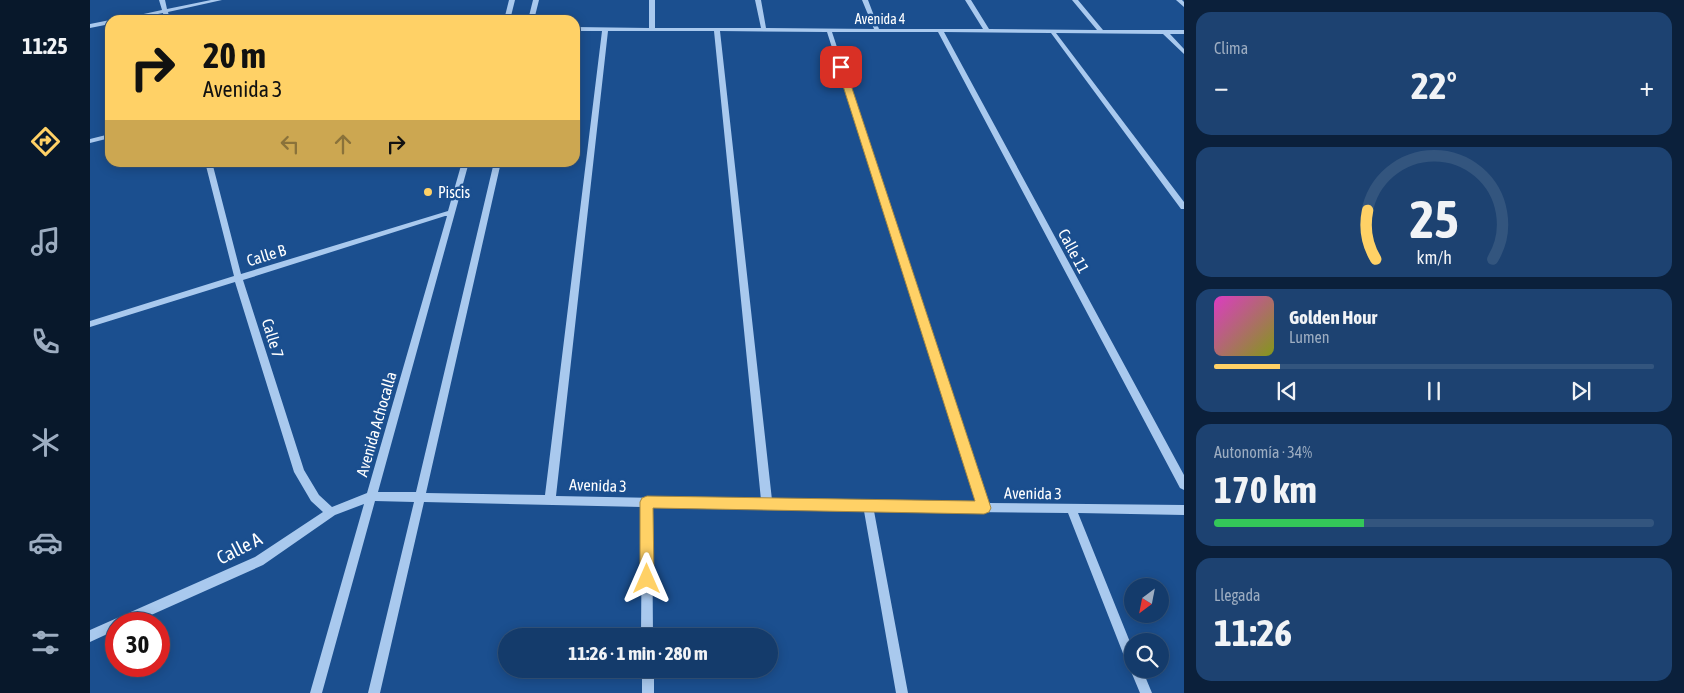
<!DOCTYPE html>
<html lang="es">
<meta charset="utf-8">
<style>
body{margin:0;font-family:"Asap Condensed",sans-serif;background:#1d4271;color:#f1f3f6;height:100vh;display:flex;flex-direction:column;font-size:19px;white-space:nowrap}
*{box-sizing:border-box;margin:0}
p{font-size:16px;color:#9dadc1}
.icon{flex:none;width:28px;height:28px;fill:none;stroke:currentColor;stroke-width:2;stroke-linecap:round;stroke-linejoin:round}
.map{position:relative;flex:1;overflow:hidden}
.side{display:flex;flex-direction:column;gap:12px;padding:12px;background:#0b203b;width:500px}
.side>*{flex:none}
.banner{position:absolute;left:15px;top:15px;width:475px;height:152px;border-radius:15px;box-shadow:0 2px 12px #0003,0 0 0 1px #33557e;background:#ffd166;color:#111;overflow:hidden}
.needle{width:32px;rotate:212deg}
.buttons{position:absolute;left:1034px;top:578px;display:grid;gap:10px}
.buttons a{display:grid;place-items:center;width:45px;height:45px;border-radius:50%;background:#143b6b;box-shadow:0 2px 12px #0003,0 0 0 1px #33557e;font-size:25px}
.speed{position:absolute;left:15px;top:612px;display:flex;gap:10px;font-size:25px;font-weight:700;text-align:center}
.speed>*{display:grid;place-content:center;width:65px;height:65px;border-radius:50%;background:#143b6b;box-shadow:0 2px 12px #0003,0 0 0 1px #33557e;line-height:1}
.speed .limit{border:8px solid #d22;background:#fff;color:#111}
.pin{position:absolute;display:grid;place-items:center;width:42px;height:42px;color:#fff;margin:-21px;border-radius:10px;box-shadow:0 2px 8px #0006}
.me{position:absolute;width:55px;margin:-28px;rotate:0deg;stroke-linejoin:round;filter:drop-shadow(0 0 4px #0008)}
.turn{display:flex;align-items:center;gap:18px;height:105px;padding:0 15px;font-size:22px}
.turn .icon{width:65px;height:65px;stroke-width:2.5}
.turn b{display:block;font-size:35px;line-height:42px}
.lanes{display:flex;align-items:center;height:48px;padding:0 15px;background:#0003;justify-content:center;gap:25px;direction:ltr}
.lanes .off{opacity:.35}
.big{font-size:38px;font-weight:700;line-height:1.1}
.side .tile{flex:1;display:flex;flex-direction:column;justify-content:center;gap:8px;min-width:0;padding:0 18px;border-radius:15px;background:#1d4271}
.side .dial{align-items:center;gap:0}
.dial svg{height:130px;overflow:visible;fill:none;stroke:#33557e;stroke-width:7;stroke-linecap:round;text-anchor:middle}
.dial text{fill:#f1f3f6;stroke:none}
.song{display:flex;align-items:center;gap:15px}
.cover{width:60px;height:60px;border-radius:8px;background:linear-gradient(135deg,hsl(310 70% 55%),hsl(70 70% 35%))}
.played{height:5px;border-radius:2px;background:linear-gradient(90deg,#ffd166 15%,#33557e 15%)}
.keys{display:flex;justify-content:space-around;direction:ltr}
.heat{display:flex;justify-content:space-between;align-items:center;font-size:28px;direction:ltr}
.charge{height:8px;border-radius:4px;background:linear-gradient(90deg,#34c759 34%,#33557e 0)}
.trip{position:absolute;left:408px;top:628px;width:280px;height:50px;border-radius:25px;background:#143b6b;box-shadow:0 2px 12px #0003,0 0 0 1px #33557e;font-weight:700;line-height:50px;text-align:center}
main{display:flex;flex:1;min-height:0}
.tab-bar{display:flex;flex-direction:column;width:90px;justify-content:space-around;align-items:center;background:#08182b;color:#9dadc1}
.tab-bar .icon{width:35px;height:35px}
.tab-bar .active{color:#ffd166}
.tab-bar b{font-size:22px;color:#f1f3f6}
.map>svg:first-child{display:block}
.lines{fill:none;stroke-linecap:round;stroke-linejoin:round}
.minor{fill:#a9c9ee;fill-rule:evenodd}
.route{fill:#ffd166;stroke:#a68842}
.poi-dot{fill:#ffd166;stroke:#1b4f8f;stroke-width:2}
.labels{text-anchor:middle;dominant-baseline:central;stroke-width:5;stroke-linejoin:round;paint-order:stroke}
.far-street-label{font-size:14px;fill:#fff;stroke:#1b4f8f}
.poi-label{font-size:16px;fill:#fff;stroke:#1b4f8f;text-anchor:start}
.street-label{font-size:16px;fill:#fff;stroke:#1b4f8f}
.near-street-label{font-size:19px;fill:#fff;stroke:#1b4f8f}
</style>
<main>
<nav class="tab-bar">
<b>11:25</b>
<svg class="icon active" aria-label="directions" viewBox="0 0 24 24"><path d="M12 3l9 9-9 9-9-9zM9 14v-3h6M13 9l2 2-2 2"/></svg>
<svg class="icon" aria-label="music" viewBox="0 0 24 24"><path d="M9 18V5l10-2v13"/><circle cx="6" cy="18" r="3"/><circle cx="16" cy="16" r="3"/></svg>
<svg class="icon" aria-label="phone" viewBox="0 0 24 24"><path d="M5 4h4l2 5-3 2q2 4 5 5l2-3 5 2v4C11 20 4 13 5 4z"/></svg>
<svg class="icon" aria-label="climate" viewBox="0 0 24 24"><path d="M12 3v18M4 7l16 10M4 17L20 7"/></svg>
<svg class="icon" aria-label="car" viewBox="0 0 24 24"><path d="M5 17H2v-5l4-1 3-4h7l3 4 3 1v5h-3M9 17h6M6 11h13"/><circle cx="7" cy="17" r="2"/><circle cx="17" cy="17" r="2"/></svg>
<svg class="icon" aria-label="filters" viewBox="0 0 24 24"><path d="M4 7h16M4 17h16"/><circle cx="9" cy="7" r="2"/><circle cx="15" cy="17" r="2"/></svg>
</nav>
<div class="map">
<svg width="1094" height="693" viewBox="0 0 1094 693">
<rect width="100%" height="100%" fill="#1b4f8f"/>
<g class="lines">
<!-- minor -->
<path class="minor" d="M69,0H75L77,9L121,0H132L78,12L80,20H74L73,13L37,20H26L72,10Z
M419,0H425L420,20H414Z
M443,0H449L444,20H438Z
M559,0H565V28H671L665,0H671L676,28L784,29L772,0H778L789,29H893L875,0H881L899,29L1007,30L982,0H988L1013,30H1094V34H1080L1094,49V54L1073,34L966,33L1094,202V209H1091L961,33L854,32L1094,475V490L1090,488L848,32H742L898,503L1094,505V515L988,513L1042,647V669H1052L1062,693H1050L1040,669L1041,667L1038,665L1036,661L978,513L784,511L818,693H806L774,511L562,507L563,636H551L552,507L334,502L290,693H278L324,502L285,501L232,693H220L274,504L245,515L173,565L41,624H26V630L0,642V630L165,557L233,512L221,501L204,472L145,282L0,327V321L144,276L115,162H122L151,274L358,211L372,162H379L288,492H326L404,162H411L336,493L455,495L512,31H485V27L559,28ZM518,31H624L671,500L466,496ZM630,31L737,32L887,503L682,500ZM355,216H357L277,493L242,507L229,495L214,470L153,280Z
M1086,0H1092L1094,2V7Z
M20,20V24L0,28V24Z
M20,134V138L0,143V139Z
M552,669H564V693H552Z"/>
</g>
<!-- route -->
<path class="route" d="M751,64L755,67L901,508L899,512L894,514L563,508L564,579L562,584L557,586L552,584L550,579V502L552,498L557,496L885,501L747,67Z"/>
<!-- markers -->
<circle class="poi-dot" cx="338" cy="192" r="5"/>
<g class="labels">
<!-- far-street labels -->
<g class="far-street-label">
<text x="790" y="19">Avenida 4</text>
</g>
<!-- poi labels -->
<g class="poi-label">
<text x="348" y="192">Piscis</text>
</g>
<!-- street labels -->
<g class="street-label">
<text transform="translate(984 251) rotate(62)">Calle 11</text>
<text transform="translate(176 255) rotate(-17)">Calle B</text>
<text transform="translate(183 338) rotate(73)">Calle 7</text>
<text transform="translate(286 424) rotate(-74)">Avenida Achocalla</text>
<text transform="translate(508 485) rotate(2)">Avenida 3</text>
<text transform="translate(943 493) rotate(1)">Avenida 3</text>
</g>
<!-- near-street labels -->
<g class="near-street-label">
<text transform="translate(149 548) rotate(-27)">Calle A</text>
</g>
</g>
</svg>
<div class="buttons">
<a><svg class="needle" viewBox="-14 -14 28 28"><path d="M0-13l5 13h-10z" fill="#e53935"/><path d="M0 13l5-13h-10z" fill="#9dadc1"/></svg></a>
<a><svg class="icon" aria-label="search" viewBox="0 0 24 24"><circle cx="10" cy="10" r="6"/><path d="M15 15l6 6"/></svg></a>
</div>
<div class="speed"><div class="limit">30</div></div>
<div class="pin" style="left:751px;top:67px;background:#d93025"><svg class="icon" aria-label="arrive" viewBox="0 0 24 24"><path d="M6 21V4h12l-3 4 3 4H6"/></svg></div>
<svg class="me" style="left:557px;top:579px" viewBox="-20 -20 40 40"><path d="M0-17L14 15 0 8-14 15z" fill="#ffd166" stroke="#fff" stroke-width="4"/></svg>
<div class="trip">11:26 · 1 min · 280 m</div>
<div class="banner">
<div class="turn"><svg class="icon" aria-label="right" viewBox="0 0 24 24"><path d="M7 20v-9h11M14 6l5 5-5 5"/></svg><div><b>20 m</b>Avenida 3</div></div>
<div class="lanes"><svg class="icon off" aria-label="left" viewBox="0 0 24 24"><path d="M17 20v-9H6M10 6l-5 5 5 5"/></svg><svg class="icon off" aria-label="ahead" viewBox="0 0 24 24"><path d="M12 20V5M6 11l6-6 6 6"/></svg><svg class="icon" aria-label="right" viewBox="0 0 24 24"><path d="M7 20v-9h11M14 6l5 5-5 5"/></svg></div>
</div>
</div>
<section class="side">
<div class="tile"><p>Clima</p>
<div class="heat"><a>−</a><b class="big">22°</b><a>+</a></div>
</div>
<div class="tile dial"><svg viewBox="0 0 100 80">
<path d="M14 69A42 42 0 1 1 86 69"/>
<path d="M14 69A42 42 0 0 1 9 39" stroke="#ffd166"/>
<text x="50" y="56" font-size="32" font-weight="700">25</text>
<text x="50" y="72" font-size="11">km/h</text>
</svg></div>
<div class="tile">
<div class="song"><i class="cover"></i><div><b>Golden Hour</b><p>Lumen</p></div></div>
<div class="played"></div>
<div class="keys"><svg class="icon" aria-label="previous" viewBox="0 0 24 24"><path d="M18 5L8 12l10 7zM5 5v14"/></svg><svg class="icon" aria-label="pause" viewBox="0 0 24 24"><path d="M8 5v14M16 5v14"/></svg><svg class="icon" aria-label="next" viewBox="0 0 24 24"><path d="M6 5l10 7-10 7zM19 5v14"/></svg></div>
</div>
<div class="tile"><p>Autonomía · 34%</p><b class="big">170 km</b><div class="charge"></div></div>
<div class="tile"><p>Llegada</p><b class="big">11:26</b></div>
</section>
</main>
